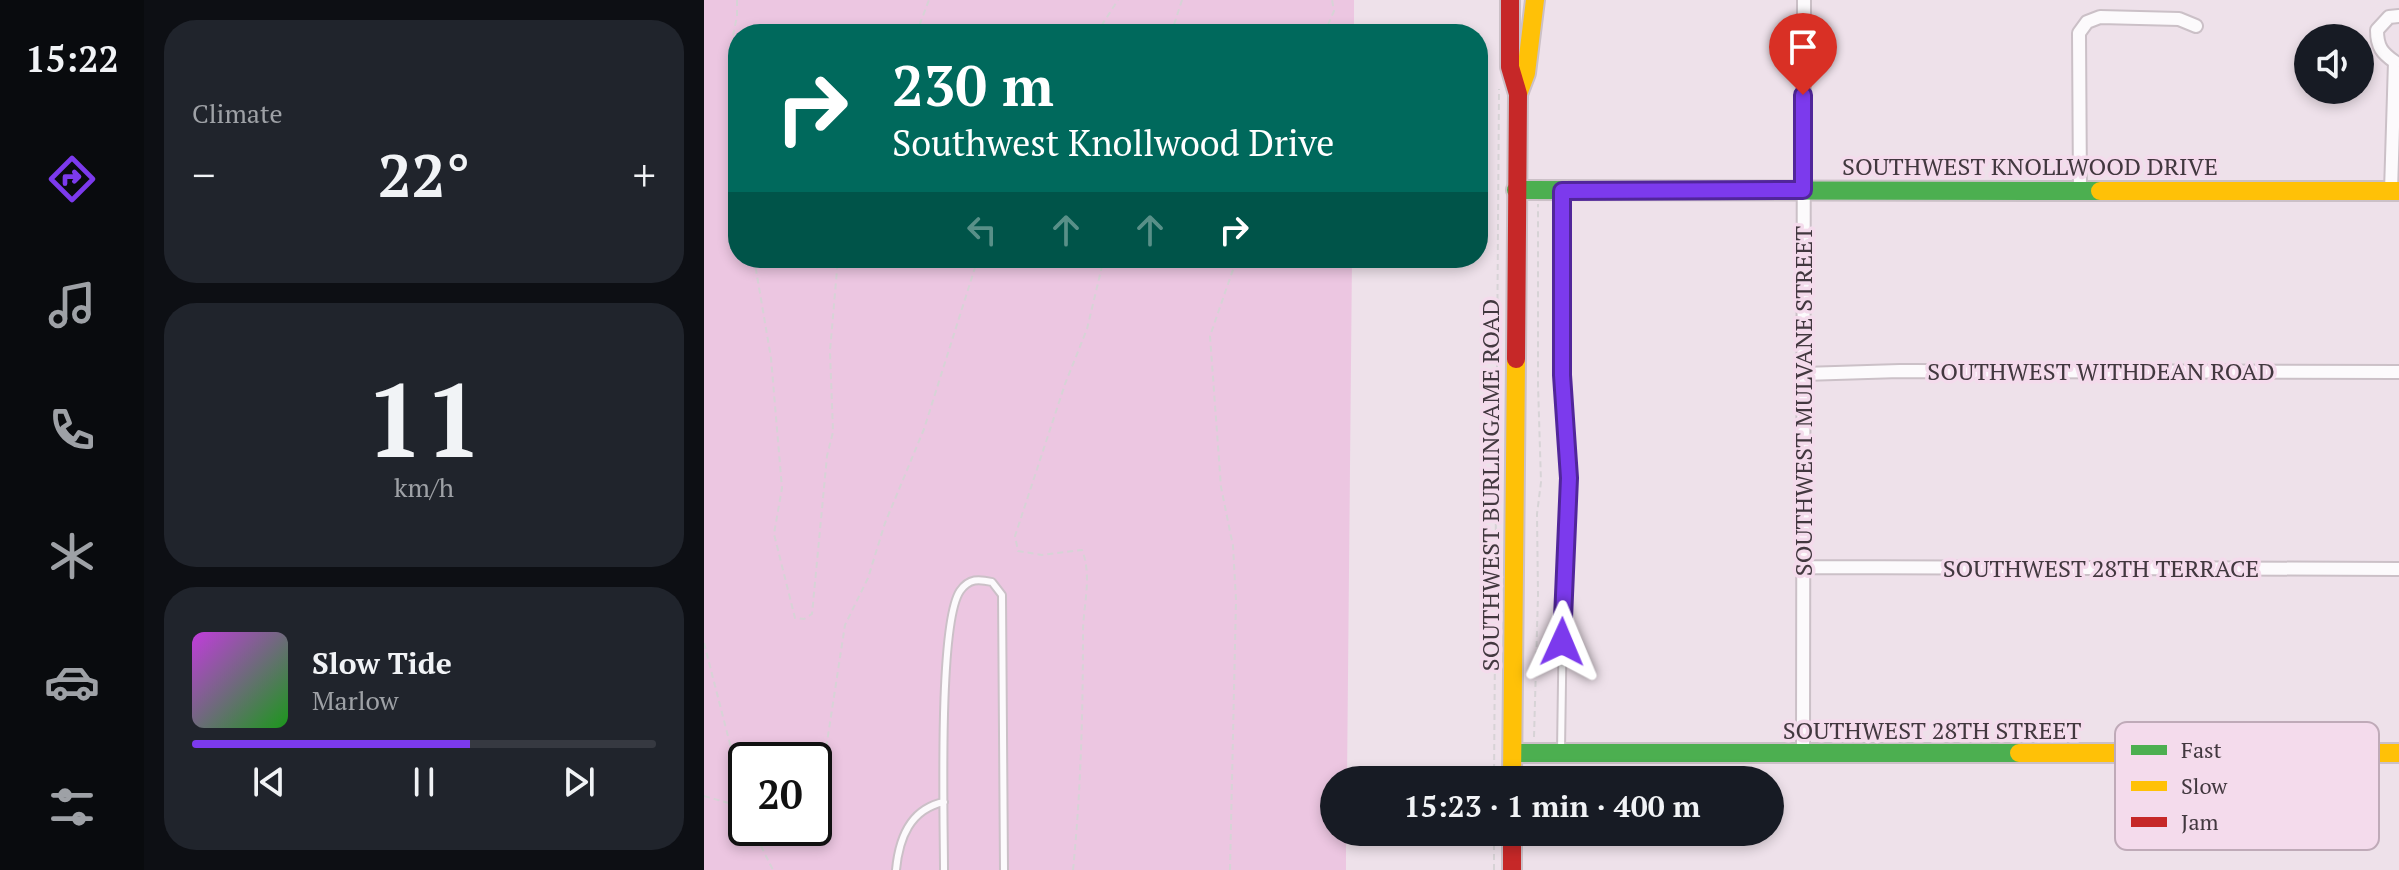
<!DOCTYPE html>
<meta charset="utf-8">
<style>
body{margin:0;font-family:"PT Serif",serif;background:#20242c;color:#f1f3f6;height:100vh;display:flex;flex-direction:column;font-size:30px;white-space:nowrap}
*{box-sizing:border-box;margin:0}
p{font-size:26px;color:#9ea1a6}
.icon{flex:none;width:44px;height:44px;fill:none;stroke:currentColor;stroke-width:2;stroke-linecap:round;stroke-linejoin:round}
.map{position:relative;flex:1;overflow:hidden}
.drawer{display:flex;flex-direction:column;gap:20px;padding:20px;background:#0d0f14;width:560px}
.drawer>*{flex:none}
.guide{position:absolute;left:24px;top:24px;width:760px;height:244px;border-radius:32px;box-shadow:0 4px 12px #0003;background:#00695c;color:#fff;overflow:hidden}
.fabs{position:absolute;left:1590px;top:24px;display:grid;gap:16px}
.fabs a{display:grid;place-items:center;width:80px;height:80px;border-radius:50%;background:#171b24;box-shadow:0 4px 12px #0003;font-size:40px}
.speed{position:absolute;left:24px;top:742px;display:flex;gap:16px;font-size:40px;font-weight:700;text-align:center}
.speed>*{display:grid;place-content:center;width:104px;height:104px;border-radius:50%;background:#171b24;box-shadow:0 4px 12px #0003;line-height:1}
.speed .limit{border:4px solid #111;border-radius:12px;background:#fff;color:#111}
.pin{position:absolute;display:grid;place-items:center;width:68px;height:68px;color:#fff;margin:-82px -34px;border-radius:50% 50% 50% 0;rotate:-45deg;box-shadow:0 0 8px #0007}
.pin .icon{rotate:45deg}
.me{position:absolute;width:88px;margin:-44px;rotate:1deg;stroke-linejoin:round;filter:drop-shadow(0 0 6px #0008)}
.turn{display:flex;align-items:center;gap:28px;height:168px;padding:0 32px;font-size:36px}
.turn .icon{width:104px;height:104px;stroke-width:2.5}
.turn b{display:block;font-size:56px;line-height:68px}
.lanes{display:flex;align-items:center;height:76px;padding:0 32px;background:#0003;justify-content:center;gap:40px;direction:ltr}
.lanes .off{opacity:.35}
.big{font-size:60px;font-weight:700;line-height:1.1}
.drawer .card{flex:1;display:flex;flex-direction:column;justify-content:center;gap:12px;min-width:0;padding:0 28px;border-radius:32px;background:#20242c}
.drawer .dial{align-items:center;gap:0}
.dial b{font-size:104px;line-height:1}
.song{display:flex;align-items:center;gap:24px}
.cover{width:96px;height:96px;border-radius:12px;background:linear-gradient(135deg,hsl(290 70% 55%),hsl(120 70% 35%))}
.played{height:8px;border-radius:4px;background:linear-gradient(90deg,#7c3aed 60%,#363941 60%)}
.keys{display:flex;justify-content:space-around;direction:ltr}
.heat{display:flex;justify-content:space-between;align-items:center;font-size:44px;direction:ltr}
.trip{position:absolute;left:616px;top:766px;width:464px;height:80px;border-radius:40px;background:#171b24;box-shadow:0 4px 12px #0003;font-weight:700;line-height:80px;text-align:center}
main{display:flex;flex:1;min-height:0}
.tabs{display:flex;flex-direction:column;width:144px;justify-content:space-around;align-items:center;background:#090b0e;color:#9ea1a6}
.tabs .icon{width:56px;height:56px}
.tabs .current{color:#7c3aed}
.tabs b{font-size:36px;color:#f1f3f6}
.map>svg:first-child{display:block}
.green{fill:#ecc6e1;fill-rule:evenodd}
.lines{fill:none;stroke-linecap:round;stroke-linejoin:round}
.lane-casing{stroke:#cbc0c7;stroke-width:10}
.street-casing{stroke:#cbc0c7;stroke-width:16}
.fast-casing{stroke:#cbc0c7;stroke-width:22}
.slow-casing{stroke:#cbc0c7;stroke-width:22}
.jam-casing{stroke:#cbc0c7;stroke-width:22}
.path{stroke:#d7d3d6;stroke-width:2;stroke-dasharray:6 4;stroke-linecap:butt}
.lane{stroke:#fcfafc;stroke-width:6}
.street{stroke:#fcfafc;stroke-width:12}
.fast{stroke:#4caf50;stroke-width:18}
.slow{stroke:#ffc107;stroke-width:18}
.jam{stroke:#c62828;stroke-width:18}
.route-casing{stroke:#51269a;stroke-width:20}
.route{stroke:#7c3aed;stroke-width:14}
.labels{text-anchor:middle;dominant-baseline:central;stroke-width:7;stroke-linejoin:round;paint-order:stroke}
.street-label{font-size:24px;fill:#42383f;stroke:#f4dbec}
.key{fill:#f4dbec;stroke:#bfaab8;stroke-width:2}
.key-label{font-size:22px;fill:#42383f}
</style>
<main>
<nav class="tabs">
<b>15:22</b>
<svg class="icon current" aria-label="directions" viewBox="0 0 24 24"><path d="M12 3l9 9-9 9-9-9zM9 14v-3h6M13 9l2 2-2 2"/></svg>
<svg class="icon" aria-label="music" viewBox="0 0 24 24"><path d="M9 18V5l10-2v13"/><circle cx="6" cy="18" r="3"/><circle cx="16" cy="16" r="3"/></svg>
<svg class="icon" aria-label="phone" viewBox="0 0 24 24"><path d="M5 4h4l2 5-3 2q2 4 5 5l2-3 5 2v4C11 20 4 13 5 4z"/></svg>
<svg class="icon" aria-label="climate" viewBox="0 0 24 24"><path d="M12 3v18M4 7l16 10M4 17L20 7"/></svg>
<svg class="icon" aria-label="car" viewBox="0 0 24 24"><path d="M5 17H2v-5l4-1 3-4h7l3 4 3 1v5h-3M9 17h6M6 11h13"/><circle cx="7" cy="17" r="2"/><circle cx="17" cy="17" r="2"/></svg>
<svg class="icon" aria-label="filters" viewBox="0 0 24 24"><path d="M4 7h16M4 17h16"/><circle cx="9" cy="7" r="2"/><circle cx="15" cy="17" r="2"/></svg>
</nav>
<section class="drawer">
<div class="card"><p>Climate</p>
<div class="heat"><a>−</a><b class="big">22°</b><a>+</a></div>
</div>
<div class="card dial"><b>11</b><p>km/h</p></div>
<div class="card">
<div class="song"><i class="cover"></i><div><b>Slow Tide</b><p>Marlow</p></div></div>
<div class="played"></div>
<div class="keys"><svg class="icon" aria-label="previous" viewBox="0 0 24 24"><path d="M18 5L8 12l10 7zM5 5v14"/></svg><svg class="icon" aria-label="pause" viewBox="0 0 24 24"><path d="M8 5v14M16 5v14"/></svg><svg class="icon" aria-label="next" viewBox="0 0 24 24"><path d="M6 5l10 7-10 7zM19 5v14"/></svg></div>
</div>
</section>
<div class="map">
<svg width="1695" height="870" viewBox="0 0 1695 870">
<rect width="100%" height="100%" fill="#eee1ea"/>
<!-- green -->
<path class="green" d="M0,0H650V34H34V258H648L643,780H630V832H642V870H0ZM42,760H110V828H42Z"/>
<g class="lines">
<!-- lane casing -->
<g class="lane-casing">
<path id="lane" d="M857,750L859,614L865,478L858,375V193
M192,870C195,838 206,809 240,802
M240,870C240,820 234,624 256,591C265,578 275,579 288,582L298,595L300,870"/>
</g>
<!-- street casing -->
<g class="street-casing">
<path id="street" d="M1691,62C1678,53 1673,47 1673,30L1685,17L1695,16
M1376,191L1375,33L1383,22L1396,17L1475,19L1492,26
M1687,191L1691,62
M1099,374L1196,371L1695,372
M1099,567L1695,569
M1099,754L1100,0"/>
</g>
<!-- fast casing -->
<g class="fast-casing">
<path id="fast" d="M812,190L1396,191
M809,753H1315"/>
</g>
<!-- slow casing -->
<g class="slow-casing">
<path id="slow" d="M814,94L822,73L831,0
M1396,191H1695
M1315,753H1695
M808,780L812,359"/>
</g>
<!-- jam casing -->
<g class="jam-casing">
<path id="jam" d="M806,0V67L814,94L812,359
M808,832V870"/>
</g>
<!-- path -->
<path class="path" d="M33,0V16L28,41L34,128
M212,34L225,0
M392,34L414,0
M467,34L478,0
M620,34L630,11L628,0
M50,258L67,358L78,488L70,534L91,618L100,619L108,614L123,456L129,432L126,351L134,258
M0,643L42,806
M830,737L834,595L833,514L837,482L834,385V204
M110,760L121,755L141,625L164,578L181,523L220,429L274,258
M790,780L795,89
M0,796L42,808
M48,828L69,870
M369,870C377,790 379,710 379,629C380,603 388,575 378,550L338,555L314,551L311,536L361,384L383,329L400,258
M526,870L532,600L529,546L517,487L506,336L533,258
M790,870V832"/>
<!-- lane -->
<use href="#lane" class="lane"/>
<!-- street -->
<use href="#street" class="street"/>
<!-- fast -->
<use href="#fast" class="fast"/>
<!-- slow -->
<use href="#slow" class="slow"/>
<!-- jam -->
<use href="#jam" class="jam"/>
</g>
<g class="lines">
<!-- route casing -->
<g class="route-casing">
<path id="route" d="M858,642L865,478L858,375V191L1099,190V95"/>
</g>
<!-- route -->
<use href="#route" class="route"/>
</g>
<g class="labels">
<!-- street labels -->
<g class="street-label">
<text x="1326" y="166">SOUTHWEST KNOLLWOOD DRIVE</text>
<text x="1397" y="371">SOUTHWEST WITHDEAN ROAD</text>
<text transform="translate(1099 401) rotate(-90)">SOUTHWEST MULVANE STREET</text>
<text transform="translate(786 485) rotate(-90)">SOUTHWEST BURLINGAME ROAD</text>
<text x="1397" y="568">SOUTHWEST 28TH TERRACE</text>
<text x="1228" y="730">SOUTHWEST 28TH STREET</text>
</g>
</g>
<!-- legend -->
<rect x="1411" y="722" width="264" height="128" rx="12" class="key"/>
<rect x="1427" y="745" width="36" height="10" fill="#4caf50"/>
<rect x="1427" y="781" width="36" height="10" fill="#ffc107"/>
<rect x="1427" y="817" width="36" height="10" fill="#c62828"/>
<g class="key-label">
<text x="1477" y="758">Fast</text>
<text x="1477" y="794">Slow</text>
<text x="1477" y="830">Jam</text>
</g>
</svg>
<div class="fabs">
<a><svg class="icon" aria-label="sound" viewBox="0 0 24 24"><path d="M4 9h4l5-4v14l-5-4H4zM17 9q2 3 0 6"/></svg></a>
</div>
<div class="speed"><div class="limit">20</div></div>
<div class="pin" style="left:1099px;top:95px;background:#d93025"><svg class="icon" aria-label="arrive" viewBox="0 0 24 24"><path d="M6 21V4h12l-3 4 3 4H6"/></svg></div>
<svg class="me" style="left:858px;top:642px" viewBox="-20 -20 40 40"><path d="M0-17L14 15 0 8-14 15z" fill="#7c3aed" stroke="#fff" stroke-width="4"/></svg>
<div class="trip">15:23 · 1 min · 400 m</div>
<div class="guide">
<div class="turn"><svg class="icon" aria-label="right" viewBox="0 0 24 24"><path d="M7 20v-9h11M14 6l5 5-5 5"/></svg><div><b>230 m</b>Southwest Knollwood Drive</div></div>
<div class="lanes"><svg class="icon off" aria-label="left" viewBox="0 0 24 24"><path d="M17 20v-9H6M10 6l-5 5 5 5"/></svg><svg class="icon off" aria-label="ahead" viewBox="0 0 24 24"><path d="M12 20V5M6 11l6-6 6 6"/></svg><svg class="icon off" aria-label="ahead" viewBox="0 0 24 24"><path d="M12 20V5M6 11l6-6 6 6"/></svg><svg class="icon" aria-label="right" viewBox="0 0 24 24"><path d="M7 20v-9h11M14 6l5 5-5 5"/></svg></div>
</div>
</div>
</main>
